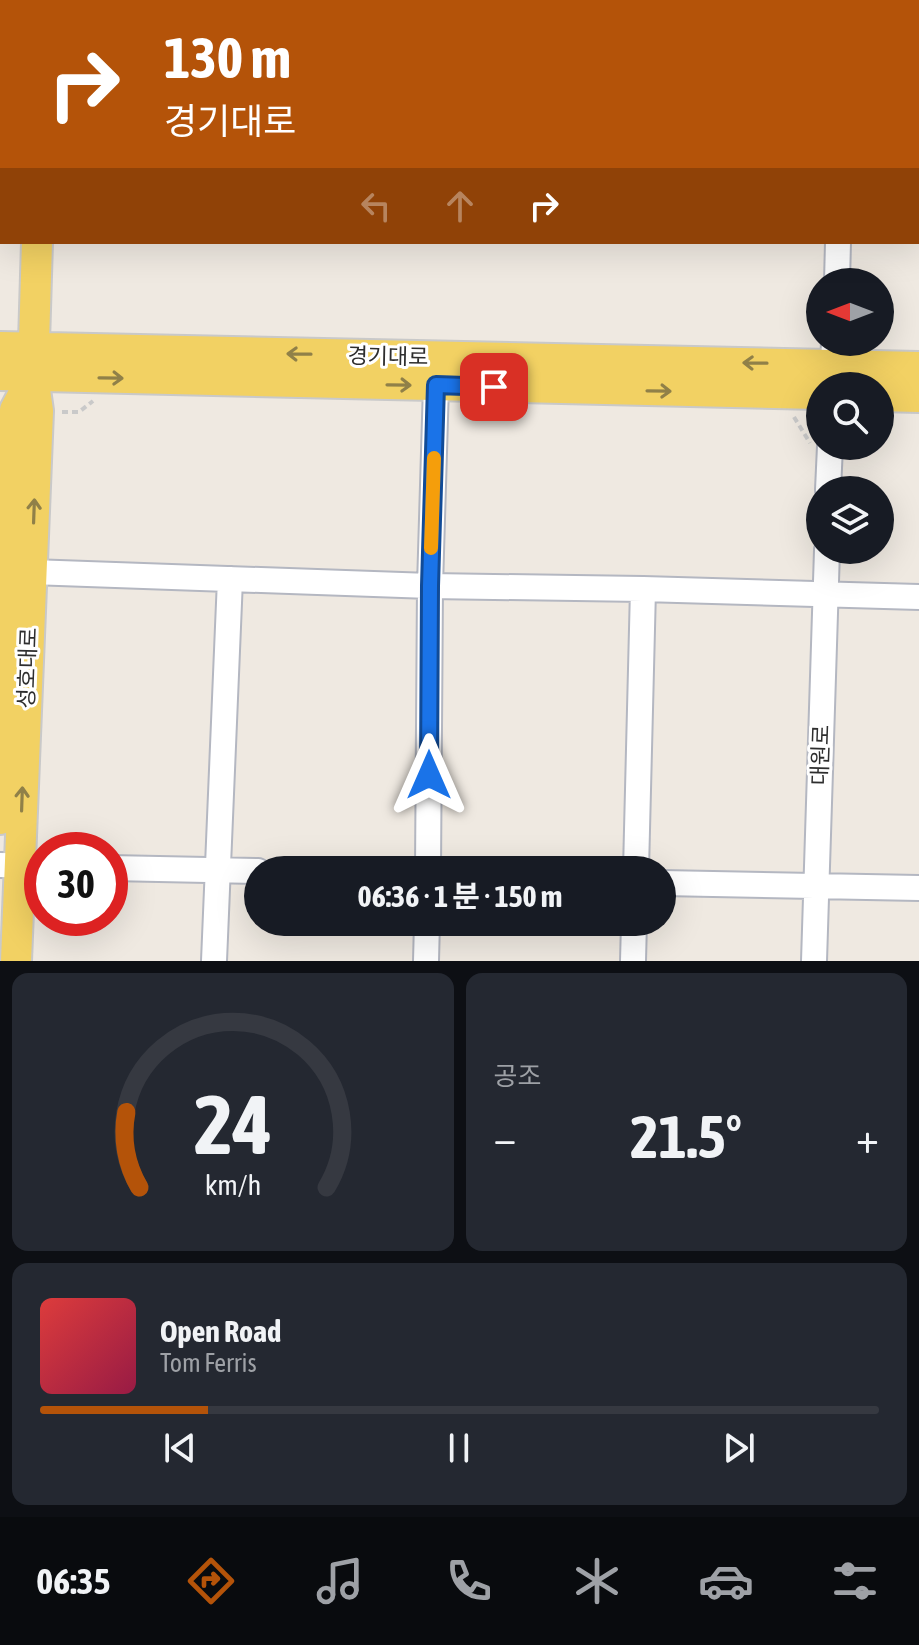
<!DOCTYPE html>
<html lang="ko">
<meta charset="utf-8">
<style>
body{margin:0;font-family:"Asap Condensed","Noto Sans KR",sans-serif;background:#242831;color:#f1f3f6;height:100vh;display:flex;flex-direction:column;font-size:30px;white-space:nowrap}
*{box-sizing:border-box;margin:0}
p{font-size:26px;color:#9ea1a6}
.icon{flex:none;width:44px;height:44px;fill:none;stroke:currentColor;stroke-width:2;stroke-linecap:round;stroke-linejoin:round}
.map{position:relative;height:961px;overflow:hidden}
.side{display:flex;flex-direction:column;gap:12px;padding:12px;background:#0d0f14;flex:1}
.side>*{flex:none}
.guide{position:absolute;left:0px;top:0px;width:920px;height:244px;box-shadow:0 8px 32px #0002;background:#b45309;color:#fff;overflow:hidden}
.needle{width:52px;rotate:270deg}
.fabs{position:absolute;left:806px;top:268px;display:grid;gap:16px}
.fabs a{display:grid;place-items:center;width:88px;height:88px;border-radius:50%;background:#171b24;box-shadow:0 8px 32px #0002;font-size:40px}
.speed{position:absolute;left:24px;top:832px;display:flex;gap:16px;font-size:40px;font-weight:700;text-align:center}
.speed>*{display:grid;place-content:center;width:104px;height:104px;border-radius:50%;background:#171b24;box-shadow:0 8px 32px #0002;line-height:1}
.speed .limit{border:12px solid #d22;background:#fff;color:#111}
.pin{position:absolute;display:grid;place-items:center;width:68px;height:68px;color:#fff;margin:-34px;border-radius:16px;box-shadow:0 4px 12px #0006}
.me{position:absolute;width:88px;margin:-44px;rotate:0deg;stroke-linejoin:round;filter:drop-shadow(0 0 6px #0008)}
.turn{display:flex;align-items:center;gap:28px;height:168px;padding:0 32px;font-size:36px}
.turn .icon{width:104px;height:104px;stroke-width:2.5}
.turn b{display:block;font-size:56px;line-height:68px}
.lanes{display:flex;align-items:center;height:76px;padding:0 32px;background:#0003;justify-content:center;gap:40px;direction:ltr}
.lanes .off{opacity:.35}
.big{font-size:60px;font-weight:700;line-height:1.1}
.side .card{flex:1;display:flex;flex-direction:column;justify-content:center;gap:12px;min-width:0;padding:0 28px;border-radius:16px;background:#242831}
.side .dial{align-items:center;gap:0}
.dial svg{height:208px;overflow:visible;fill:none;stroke:#363941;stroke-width:7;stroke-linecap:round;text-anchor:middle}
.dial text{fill:#f1f3f6;stroke:none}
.song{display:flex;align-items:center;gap:24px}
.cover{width:96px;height:96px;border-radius:12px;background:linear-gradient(135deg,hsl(0 70% 55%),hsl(340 70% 35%))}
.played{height:8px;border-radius:4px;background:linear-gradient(90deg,#b45309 20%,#363941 20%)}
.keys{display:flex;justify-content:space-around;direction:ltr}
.heat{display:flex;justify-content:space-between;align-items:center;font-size:44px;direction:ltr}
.side .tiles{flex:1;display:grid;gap:12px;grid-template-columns:1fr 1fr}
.card:last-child{grid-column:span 2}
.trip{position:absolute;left:244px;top:856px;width:432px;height:80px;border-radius:40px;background:#171b24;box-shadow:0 8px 32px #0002;font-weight:700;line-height:80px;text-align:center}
.tab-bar{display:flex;height:128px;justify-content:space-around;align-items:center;background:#090b0e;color:#9ea1a6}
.tab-bar .icon{width:56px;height:56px}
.tab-bar .current{color:#b45309}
.tab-bar b{font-size:36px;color:#f1f3f6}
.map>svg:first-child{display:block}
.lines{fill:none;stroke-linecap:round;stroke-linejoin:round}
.minor-casing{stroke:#b4b7c1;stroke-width:28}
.major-casing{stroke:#c9c9c9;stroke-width:34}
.path{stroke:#c9c9c9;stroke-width:4;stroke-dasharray:6 4;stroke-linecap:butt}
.minor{stroke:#fff;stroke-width:24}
.major{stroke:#f2d163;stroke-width:30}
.oneway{stroke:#908048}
.route-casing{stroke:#114b97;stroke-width:20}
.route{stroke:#1a73e8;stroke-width:14}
.slow{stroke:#f59e0b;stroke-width:14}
.labels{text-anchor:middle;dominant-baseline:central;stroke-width:6;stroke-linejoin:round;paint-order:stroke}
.street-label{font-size:22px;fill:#2e2e2e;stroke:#fff}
</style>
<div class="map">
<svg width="919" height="961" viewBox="0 0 919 961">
<rect width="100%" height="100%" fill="#efe9e1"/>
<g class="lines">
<!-- minor casing -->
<g class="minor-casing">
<path id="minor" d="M190,2V0
M683,2V0
M847,2V0
M0,129H2
M918,150H919
M837,282L838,242
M832,386L834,342
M828,490L830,446
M31,572L430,586L643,589
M0,865L42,866
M110,868L258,871
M428,870L430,586L436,385
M636,870L643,589L919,597
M662,883L919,888
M214,961L230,579
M426,961L427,922
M633,961L634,922
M814,961L827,550"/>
</g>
<!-- major casing -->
<g class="major-casing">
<path id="major" d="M43,2V0
M0,347L919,367
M0,375L820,394
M880,396L919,397
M0,819L15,410L33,376
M16,961L38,411L33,376L37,242"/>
</g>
<!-- path -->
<path class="path" d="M62,412H79L93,401
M794,417L810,443"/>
<!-- minor -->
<use href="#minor" class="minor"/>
<!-- major -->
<use href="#major" class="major"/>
</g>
<!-- one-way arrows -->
<defs><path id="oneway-shaft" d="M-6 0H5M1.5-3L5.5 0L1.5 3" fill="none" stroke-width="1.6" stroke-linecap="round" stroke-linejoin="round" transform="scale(2)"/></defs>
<g class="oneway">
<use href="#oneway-shaft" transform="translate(299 354) rotate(-179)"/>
<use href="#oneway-shaft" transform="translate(755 363) rotate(-179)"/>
<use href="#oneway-shaft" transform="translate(111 378) rotate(1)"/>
<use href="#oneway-shaft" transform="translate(399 385) rotate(1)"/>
<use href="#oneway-shaft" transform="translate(659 391) rotate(1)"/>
<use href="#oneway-shaft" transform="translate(34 511) rotate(-88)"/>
<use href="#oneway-shaft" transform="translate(22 799) rotate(-88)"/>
</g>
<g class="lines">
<!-- route casing -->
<g class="route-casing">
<path id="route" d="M429,775L430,586L436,385L494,387"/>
</g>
<!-- route -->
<use href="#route" class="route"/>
<!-- slow -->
<path class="slow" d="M431,548L434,458"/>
</g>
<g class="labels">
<!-- street labels -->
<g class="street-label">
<text transform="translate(388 356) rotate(1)">경기대로</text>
<text transform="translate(27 668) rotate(-88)">성호대로</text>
<text transform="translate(820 755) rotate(-88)">대원로</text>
</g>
</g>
</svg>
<div class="fabs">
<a><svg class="needle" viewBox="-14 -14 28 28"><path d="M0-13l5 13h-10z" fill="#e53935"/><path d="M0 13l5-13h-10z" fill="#9ea1a6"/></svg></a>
<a><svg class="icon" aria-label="search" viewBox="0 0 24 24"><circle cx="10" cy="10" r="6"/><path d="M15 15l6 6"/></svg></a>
<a><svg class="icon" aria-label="layers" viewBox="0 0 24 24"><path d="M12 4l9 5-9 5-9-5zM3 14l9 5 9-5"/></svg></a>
</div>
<div class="speed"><div class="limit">30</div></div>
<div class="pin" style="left:494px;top:387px;background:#d93025"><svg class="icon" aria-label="arrive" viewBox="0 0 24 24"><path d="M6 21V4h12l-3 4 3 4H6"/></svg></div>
<svg class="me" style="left:429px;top:775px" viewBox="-20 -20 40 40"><path d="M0-17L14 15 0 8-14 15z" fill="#1a73e8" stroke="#fff" stroke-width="4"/></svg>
<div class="trip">06:36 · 1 분 · 150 m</div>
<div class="guide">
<div class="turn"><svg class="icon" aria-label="right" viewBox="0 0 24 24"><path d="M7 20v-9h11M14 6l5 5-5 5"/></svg><div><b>130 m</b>경기대로</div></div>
<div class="lanes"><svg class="icon off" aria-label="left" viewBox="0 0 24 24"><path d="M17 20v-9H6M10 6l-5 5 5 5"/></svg><svg class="icon off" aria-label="ahead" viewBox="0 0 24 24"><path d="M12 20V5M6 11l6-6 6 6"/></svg><svg class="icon" aria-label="right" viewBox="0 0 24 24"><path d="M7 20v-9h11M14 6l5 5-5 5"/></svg></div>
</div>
</div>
<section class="side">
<div class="tiles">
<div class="card dial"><svg viewBox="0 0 100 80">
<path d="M14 69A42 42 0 1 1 86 69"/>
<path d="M14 69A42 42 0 0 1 9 40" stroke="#b45309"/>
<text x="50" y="56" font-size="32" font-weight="700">24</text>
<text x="50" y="72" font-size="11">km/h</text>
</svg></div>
<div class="card"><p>공조</p>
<div class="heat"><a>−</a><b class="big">21.5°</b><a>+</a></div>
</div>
<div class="card">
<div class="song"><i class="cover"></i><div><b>Open Road</b><p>Tom Ferris</p></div></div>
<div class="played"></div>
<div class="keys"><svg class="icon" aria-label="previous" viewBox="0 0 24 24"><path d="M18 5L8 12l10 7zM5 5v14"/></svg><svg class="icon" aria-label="pause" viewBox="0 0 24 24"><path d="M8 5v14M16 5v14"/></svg><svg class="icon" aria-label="next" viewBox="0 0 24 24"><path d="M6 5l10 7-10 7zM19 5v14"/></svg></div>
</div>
</div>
</section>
<nav class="tab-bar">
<b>06:35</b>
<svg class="icon current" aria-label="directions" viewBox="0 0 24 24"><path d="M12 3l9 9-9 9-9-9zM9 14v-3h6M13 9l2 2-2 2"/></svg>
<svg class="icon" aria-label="music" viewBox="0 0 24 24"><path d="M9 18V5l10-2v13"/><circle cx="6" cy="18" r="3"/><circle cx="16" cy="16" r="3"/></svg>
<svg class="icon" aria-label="phone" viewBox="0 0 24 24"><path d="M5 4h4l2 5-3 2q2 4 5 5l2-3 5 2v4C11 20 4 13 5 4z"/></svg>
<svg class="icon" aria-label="climate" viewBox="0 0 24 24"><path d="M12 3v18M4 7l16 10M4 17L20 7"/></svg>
<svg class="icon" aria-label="car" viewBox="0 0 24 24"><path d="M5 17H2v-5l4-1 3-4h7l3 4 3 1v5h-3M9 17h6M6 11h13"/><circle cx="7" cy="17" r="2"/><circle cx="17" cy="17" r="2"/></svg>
<svg class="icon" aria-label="filters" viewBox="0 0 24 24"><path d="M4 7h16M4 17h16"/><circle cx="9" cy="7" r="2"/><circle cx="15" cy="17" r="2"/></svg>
</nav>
